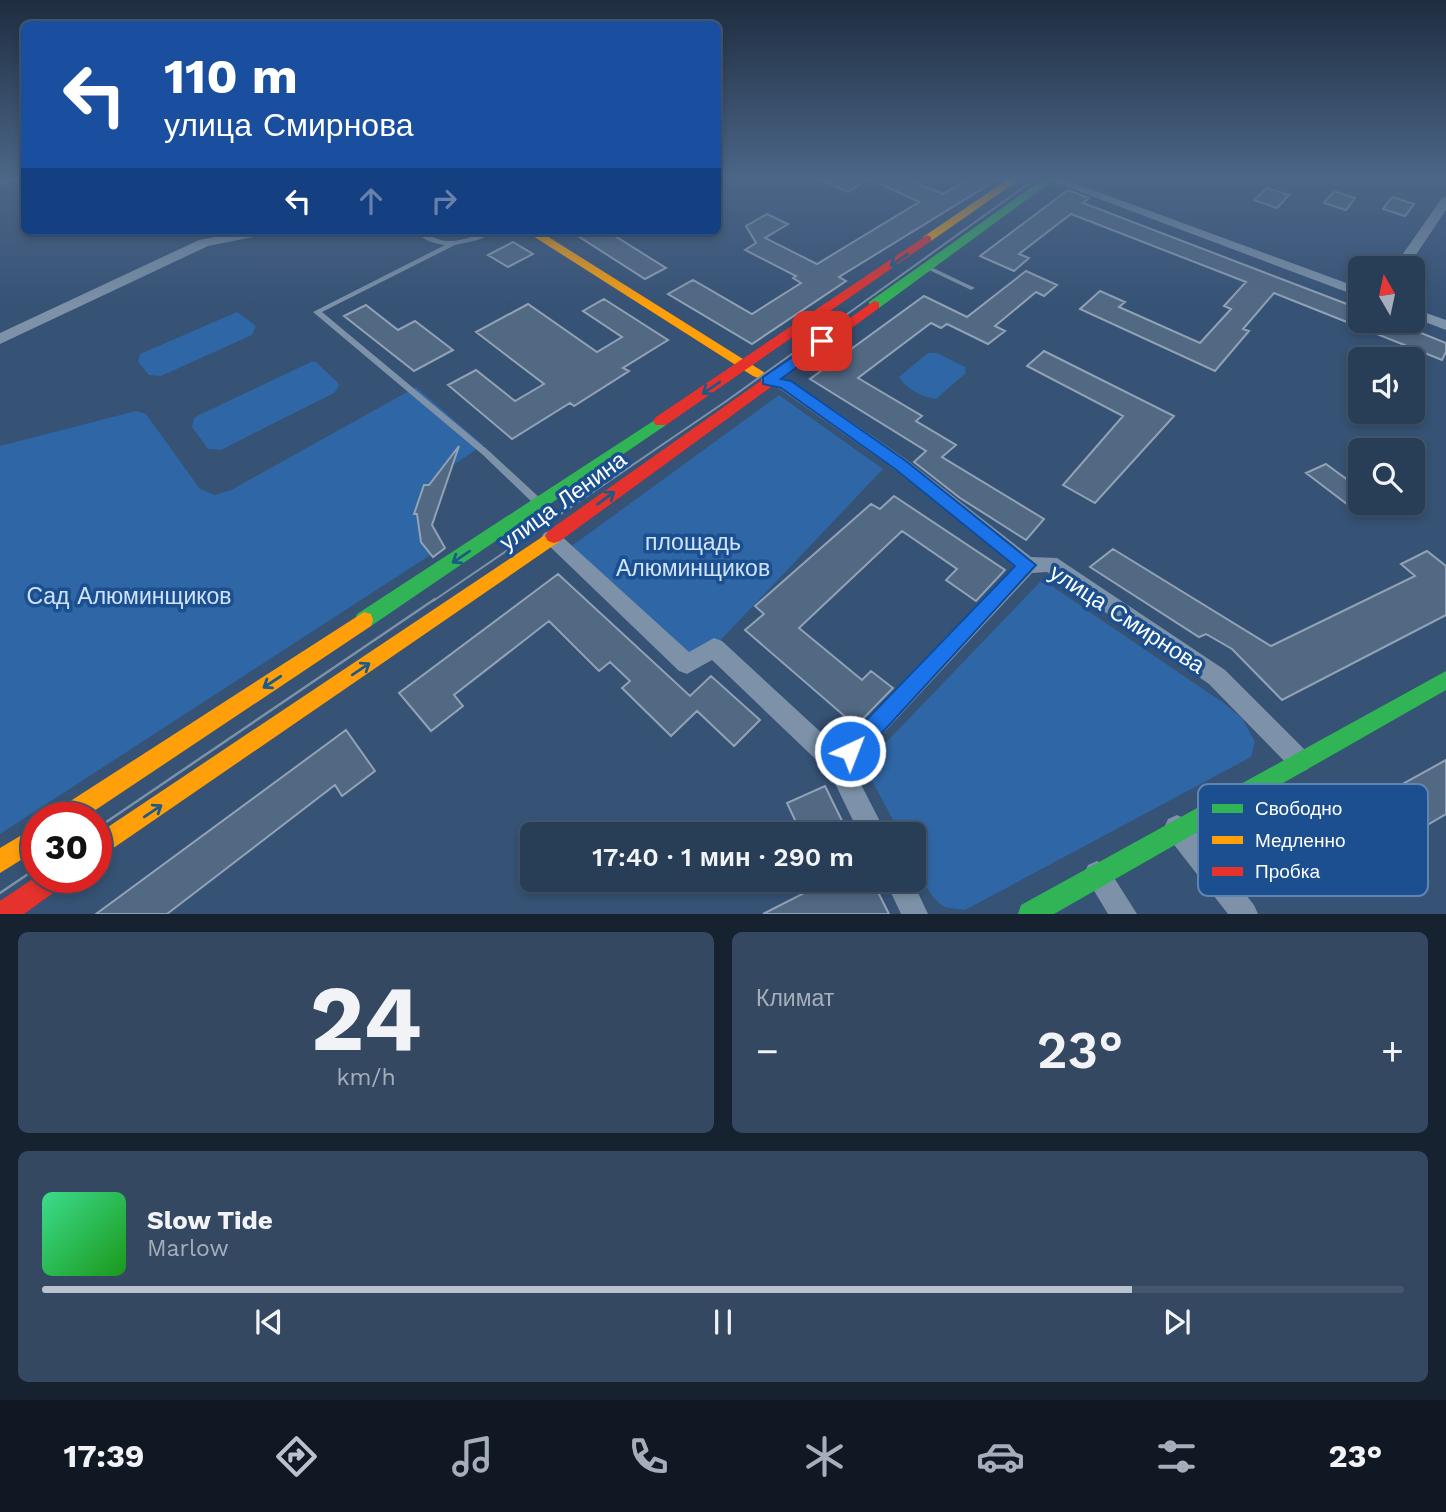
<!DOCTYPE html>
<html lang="ru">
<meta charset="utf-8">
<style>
body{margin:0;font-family:"Work Sans",sans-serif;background:#344961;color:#f1f3f6;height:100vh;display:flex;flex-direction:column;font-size:26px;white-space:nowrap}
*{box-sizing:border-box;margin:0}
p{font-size:23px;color:#a5aeba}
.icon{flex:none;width:38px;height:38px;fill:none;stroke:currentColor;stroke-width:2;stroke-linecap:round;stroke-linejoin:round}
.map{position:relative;height:914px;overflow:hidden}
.panel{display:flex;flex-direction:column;gap:18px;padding:18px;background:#162230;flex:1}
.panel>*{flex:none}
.guide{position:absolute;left:21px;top:21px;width:700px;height:214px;border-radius:10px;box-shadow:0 4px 10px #0003,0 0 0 2px #44576d;background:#1a4fa0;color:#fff;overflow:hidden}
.needle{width:46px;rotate:351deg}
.fabs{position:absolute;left:1348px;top:256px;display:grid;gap:14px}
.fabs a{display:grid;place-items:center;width:77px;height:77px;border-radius:10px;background:#283e57;box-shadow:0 4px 10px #0003,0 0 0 2px #44576d;font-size:35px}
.speed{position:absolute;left:21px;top:802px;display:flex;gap:14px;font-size:35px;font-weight:700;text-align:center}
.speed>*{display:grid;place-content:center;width:91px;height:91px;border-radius:50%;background:#283e57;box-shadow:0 4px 10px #0003,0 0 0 2px #44576d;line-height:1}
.speed .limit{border:10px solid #d22;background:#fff;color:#111}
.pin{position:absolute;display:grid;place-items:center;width:60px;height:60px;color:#fff;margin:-30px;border-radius:14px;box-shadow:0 4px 10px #0006}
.me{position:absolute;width:77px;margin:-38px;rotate:43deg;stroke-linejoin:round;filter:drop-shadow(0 0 5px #0008)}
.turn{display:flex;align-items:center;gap:24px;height:147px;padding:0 28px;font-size:32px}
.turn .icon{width:91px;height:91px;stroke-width:2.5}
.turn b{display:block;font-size:49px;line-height:60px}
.lanes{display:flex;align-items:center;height:66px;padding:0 28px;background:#0003;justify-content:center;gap:35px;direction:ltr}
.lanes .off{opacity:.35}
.big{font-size:52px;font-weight:600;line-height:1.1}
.panel .widget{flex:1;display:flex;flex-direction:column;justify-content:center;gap:10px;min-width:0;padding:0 24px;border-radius:10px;background:#344961}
.panel .dial{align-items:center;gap:0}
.dial b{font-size:91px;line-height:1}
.song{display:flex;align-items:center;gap:21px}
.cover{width:84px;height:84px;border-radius:10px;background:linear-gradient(135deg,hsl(150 70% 55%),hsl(120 70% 35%))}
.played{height:7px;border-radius:4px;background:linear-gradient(90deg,#b9c2ce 80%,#44576d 80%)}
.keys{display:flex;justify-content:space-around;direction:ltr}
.heat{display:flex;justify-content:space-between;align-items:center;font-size:38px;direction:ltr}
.panel .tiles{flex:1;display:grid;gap:18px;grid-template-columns:1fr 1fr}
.widget:last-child{grid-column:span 2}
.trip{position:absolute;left:520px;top:822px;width:406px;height:70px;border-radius:10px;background:#283e57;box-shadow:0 4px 10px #0003,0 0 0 2px #44576d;font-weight:600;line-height:70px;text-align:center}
.tabs{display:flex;height:112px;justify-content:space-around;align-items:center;background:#101923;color:#a5aeba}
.tabs .icon{width:49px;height:49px}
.tabs .active{color:#b9c2ce}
.tabs b{font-size:32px;color:#f1f3f6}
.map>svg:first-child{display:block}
.green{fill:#2f66a5}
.building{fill:#526984;stroke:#92a2b6;stroke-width:2}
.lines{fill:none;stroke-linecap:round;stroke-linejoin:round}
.lane{fill:#7d92a8;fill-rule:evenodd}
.street{fill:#7d92a8;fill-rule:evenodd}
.fast{fill:#30b455;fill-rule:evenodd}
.slow{fill:#ff9f0a;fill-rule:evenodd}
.jam{fill:#e5322d;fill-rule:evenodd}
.tram-far1{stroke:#7e92a7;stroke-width:2}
.tram{stroke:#7e92a7;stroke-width:2.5}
.oneway{stroke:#1d5989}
.route{fill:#1a73e8;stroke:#114b97;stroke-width:2}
.labels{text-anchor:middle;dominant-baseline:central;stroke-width:7;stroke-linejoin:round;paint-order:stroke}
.street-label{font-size:23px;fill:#fff;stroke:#1b4f8f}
.park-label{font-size:23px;fill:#cfe3fa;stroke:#1b4f8f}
.key{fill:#1b4f8f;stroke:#5f84b1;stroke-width:2}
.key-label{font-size:19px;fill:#fff}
</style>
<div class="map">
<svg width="1446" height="914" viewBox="0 0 1446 914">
<rect width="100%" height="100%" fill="#365274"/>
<!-- green -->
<path class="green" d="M237,312L256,326L252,335L161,376L149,375L138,362L140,354Z
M928,353H937L965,367L966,373L936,399C922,397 906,389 899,377Z
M311,362H316L338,383L339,386L334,393L221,450L208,449L192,427L194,418L199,415Z
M416,387L483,445L449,468L425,513L435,552L0,834V446L136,411L146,414L200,489L215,495L231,490Z
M779,395L883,469L714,647L687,664L569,548Z
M1040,582L1053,587L1225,704L1242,718L1255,742L1251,757L965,910C959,909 949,909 943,906C922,891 914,858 914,835H901L866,769L874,755Z"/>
<!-- building -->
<path class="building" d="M819,179H905L943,194L968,179H998L839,277L846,281L752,344L668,294L693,280L752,314L801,283L793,278L796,276L745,250L756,243L746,226L767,214L788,224L765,238L817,264L919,202L870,179L848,192Z
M1267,188L1289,195L1277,208L1254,200Z
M1068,190L1089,198L1083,203L1360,309V320H1389L1446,343V352L1442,360L1274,293L1243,329L1249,331L1215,371L1080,309L1100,291L1125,302L1119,307L1200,343L1231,309L1224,306L1246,282L1071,214L1019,254L1029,258L1014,271L980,256Z
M1334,191L1355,198L1346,210L1324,203Z
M1392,197L1414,204L1405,216L1383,209Z
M570,231H607L666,268L645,279Z
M513,242L533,254L508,267L488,255Z
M1026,271L1057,285L1044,296L1036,292L995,326L1005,331L988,344L947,324L941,328L931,323L858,378L922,416L916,421L956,445L942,457L1044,519L1026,540L960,498L914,462L926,451L810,379L924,296L967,317Z
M604,299L668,340L623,368L629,371L574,406L570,403L512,439L448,385L476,370L515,401L544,384L476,332L528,304L597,352L622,337L583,311Z
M366,305L398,330L415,321L453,350L414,371L344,316Z
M1044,351L1174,416L1095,503L1063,485L1123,416L1027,366Z
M459,446L432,525L445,548L433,557L421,542L417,514H414L424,485H429Z
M1326,464L1352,483L1360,479V514L1306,473Z
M894,496L1005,570L976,601L946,580L957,569L902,531L799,628L862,680L871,671L893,688L856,726L745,630L764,614L755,606L871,504L880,509Z
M1113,549L1271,646L1415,576L1401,564L1427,551L1446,566V615L1282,700L1232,649L1206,634L1199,637L1090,567Z
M558,574L690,696L711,676L760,720L734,746L697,711L671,736L622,688L630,681L610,662L599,671L549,621L454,695L463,706L431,731L399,693Z
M346,730L375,771L342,796L335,785L167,914H96Z
M1446,760V814L1345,873L1312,834Z
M825,786L849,835H802L787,803Z
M823,880H872L889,914H763L824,883Z"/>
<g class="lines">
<!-- lane -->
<path class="lane" d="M414,231C425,231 434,240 447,241C465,242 481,231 498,231L478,240L455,245L322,312L489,451L541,499L543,502L541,505H535L483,455L313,312L445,245C432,243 423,240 414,231Z
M927,265L973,287L975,288L971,290L969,289L925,268L924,267Z"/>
<!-- street -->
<path class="street" d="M0,179H21L0,186Z
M1046,179H1063L1360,288V297Z
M1446,197V210L1407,268H1393L1442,198Z
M245,231H270L264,235L208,246L0,344V333L199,240Z
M1412,308L1446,320V330L1412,317Z
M769,375L792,381L907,460L1031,557L1057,558L1225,670L1308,753L1312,761L1308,769L1300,773L1292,769L1209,684L1047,572L1032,573L852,767L887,835H860L830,773L712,660L687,674L679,671L541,538L544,533L551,530L558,533L689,652L714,638L722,641L838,748L1014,566L895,470L780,389L763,384L761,380L763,376Z
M1177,815L1186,819L1254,905L1258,914H1228L1168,837L1164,828L1168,819Z
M1097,861L1106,865L1137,914H1108L1084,874L1088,865Z
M885,880H912L928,914H901Z"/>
<!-- fast -->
<path class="fast" d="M1043,179H1055L879,308H869V302Z
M661,416L669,421L666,425L371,626L364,628L357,626L355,620L357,614Z
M1446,671V690L1054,914H1018L1021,905Z"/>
<!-- slow -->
<path class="slow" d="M1008,179H1020L931,241H923V237Z
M525,231H539L765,373L758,378L753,376Z
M554,529L560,531L563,536L560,541L96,860V835Z
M364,612L371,614L373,620L371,626L85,817H55L58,809Z
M37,826V850L0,873V848Z"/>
<!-- jam -->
<path class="jam" d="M927,235L931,237V241L666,425H656L653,421L656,417Z
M874,301L879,302V308L560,541L554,543L548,541L545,536L548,531Z
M37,876L68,877L64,885L24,914H0V901Z"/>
<!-- tram-far1 -->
<path class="tram-far1" d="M433,601L725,402L1035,179"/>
<!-- tram -->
<path class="tram" d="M96,829L435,599
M0,893L37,868"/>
</g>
<!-- one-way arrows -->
<defs><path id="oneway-shaft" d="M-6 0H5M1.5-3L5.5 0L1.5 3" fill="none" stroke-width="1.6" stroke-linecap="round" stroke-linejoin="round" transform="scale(1.75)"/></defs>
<g class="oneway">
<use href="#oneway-shaft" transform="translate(899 260) rotate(146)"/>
<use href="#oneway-shaft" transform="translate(711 388) rotate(146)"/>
<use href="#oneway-shaft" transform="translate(606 498) rotate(-36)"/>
<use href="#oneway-shaft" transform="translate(461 557) rotate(146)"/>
<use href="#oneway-shaft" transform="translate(361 669) rotate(-34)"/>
<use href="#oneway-shaft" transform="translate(272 682) rotate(147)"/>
<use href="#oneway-shaft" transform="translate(153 811) rotate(-34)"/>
</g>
<!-- sky -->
<linearGradient id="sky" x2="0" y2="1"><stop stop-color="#1e2d40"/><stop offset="0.58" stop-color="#4c6688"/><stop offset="1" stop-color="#4c6688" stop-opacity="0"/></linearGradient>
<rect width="1446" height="307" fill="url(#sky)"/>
<!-- route -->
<path class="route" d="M822,337L827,338V345L781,379L791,381L906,461L1036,565L858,759L850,762L843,759L840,751L843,744L1015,566L895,469L781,388L763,384V377Z"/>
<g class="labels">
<!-- street labels -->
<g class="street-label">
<text transform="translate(563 501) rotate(-36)">улица Ленина</text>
<text transform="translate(1127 619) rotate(33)">улица Смирнова</text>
</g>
<!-- park labels -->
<g class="park-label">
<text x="693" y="542">площадь<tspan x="693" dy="26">Алюминщиков</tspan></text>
<text x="129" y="596">Сад Алюминщиков</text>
</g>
</g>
<!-- legend -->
<rect x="1198" y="784" width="230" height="112" rx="10" class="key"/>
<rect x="1212" y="804" width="31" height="9" fill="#30b455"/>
<rect x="1212" y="836" width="31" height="8" fill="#ff9f0a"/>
<rect x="1212" y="867" width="31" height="9" fill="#e5322d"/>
<g class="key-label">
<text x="1255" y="815">Свободно</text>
<text x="1255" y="847">Медленно</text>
<text x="1255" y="878">Пробка</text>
</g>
</svg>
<div class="fabs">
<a><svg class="needle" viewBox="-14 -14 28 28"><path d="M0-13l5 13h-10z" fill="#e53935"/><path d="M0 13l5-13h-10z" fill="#a5aeba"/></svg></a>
<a><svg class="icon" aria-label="sound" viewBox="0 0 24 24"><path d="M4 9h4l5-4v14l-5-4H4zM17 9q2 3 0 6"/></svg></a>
<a><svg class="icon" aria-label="search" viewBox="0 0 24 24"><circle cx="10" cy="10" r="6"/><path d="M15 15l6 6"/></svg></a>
</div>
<div class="speed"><div class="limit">30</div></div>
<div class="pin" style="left:822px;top:341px;background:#d93025"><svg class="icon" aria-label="arrive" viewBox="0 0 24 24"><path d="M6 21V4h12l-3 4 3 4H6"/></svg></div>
<svg class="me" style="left:850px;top:751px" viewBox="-20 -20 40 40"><circle r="17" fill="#1a73e8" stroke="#fff" stroke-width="3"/><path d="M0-11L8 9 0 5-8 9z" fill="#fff"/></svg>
<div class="trip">17:40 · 1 мин · 290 m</div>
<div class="guide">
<div class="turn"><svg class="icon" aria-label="left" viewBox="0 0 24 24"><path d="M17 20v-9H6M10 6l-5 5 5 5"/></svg><div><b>110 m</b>улица Смирнова</div></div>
<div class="lanes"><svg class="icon" aria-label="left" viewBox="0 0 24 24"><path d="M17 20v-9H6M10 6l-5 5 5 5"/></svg><svg class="icon off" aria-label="ahead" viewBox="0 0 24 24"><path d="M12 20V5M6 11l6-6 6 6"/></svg><svg class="icon off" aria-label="right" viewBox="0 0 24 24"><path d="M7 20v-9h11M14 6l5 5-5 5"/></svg></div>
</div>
</div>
<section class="panel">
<div class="tiles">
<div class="widget dial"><b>24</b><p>km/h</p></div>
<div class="widget"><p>Климат</p>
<div class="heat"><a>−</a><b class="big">23°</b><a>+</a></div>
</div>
<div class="widget">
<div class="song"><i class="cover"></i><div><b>Slow Tide</b><p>Marlow</p></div></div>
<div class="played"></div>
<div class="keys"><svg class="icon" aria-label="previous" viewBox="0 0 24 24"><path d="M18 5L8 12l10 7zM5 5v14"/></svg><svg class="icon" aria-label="pause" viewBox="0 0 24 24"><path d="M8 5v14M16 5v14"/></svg><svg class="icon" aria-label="next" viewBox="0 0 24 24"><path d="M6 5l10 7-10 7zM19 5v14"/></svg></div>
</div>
</div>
</section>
<nav class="tabs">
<b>17:39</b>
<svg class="icon active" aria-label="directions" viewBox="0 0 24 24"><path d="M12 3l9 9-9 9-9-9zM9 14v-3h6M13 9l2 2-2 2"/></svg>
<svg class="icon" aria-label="music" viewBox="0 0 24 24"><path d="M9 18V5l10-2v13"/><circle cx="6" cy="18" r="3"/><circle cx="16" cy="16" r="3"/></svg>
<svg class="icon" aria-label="phone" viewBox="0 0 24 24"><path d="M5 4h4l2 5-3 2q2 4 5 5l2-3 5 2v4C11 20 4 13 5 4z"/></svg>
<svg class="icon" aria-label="climate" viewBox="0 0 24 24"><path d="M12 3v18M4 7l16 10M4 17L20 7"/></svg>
<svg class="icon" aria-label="car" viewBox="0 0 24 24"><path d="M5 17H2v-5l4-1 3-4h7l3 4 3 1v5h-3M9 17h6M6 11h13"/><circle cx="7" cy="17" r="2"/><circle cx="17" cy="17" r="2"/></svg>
<svg class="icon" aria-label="filters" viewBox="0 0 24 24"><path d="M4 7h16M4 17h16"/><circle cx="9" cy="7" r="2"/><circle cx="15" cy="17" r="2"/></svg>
<b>23°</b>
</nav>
